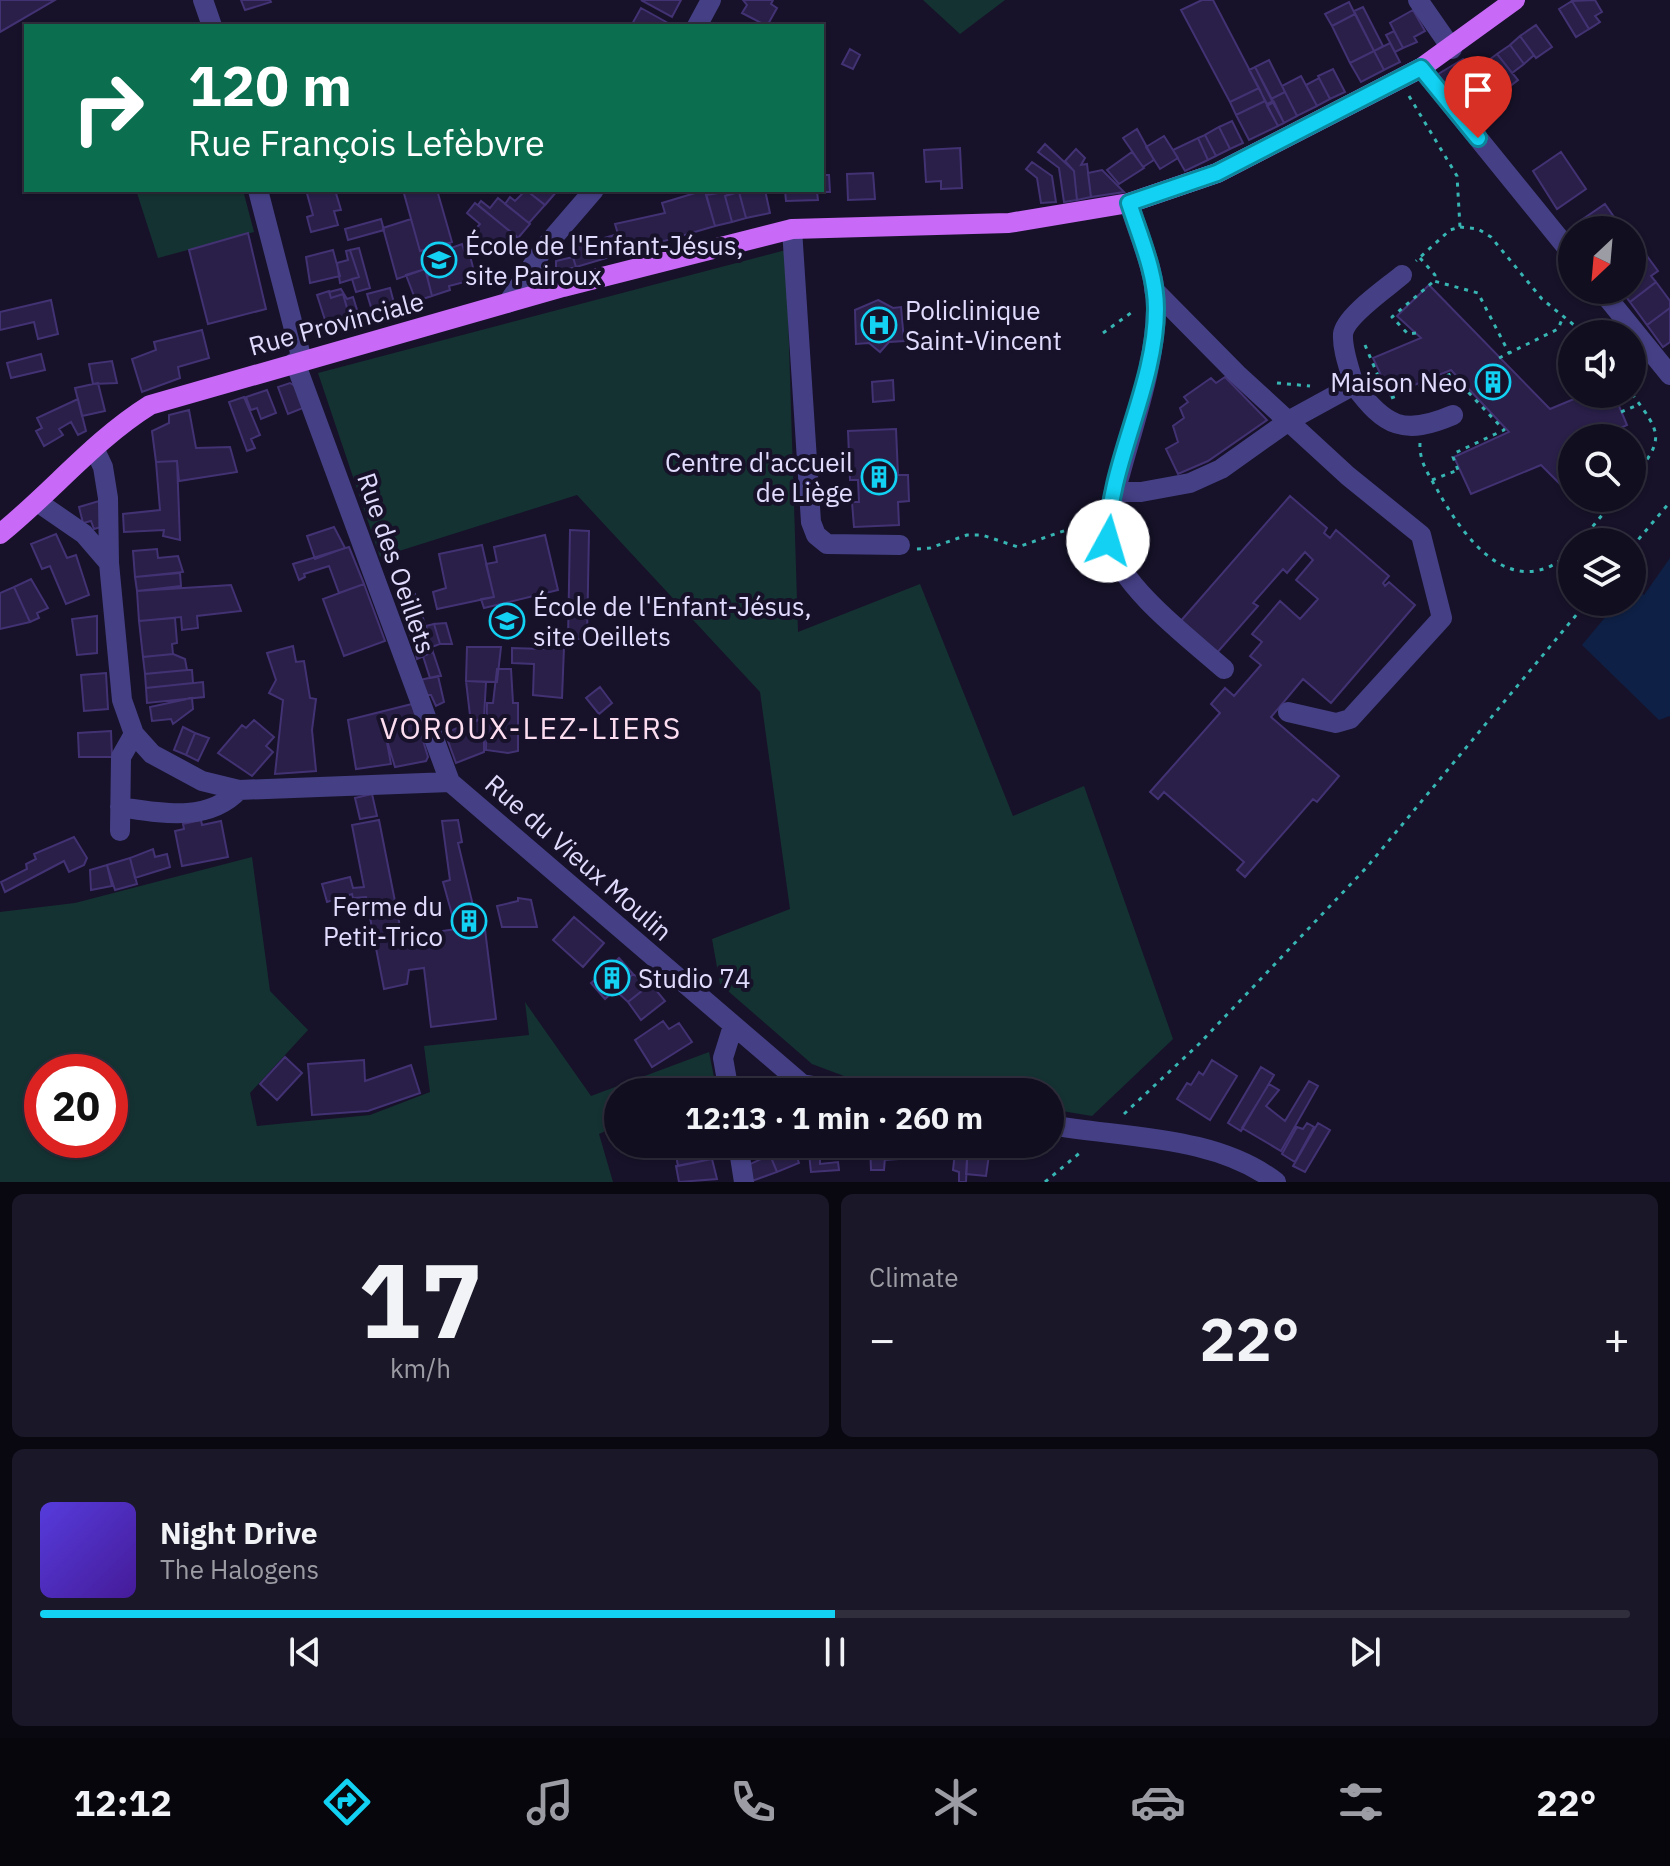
<!DOCTYPE html>
<meta charset="utf-8">
<style>
body{margin:0;font-family:"IBM Plex Sans",sans-serif;background:#1a1728;color:#f1f3f6;height:100vh;display:flex;flex-direction:column;font-size:30px;white-space:nowrap}
*{box-sizing:border-box;margin:0}
p{font-size:26px;color:#9c9ca4}
.icon{flex:none;width:44px;height:44px;fill:none;stroke:currentColor;stroke-width:2;stroke-linecap:round;stroke-linejoin:round}
.map{position:relative;height:1182px;overflow:hidden}
.drawer{display:flex;flex-direction:column;gap:12px;padding:12px;background:#090811;flex:1}
.drawer>*{flex:none}
.guide{position:absolute;left:24px;top:24px;width:800px;height:168px;border-radius:0px;box-shadow:0 2px 6px #0004,0 0 0 2px #302e3d;background:#0b6e4f;color:#fff;overflow:hidden}
.needle{width:52px;rotate:206deg}
.buttons{position:absolute;left:1558px;top:216px;display:grid;gap:16px}
.buttons a{display:grid;place-items:center;width:88px;height:88px;border-radius:50%;background:#110e1f;box-shadow:0 2px 6px #0004,0 0 0 2px #302e3d;font-size:40px}
.speed{position:absolute;left:24px;top:1054px;display:flex;gap:16px;font-size:40px;font-weight:700;text-align:center}
.speed>*{display:grid;place-content:center;width:104px;height:104px;border-radius:50%;background:#110e1f;box-shadow:0 2px 6px #0004,0 0 0 2px #302e3d;line-height:1}
.speed .limit{border:12px solid #d22;background:#fff;color:#111}
.pin{position:absolute;display:grid;place-items:center;width:68px;height:68px;color:#fff;margin:-82px -34px;border-radius:50% 50% 50% 0;rotate:-45deg;box-shadow:0 0 8px #0007}
.pin .icon{rotate:45deg}
.me{position:absolute;width:88px;margin:-44px;rotate:6deg;stroke-linejoin:round;filter:drop-shadow(0 0 6px #0008)}
.turn{display:flex;align-items:center;gap:28px;height:168px;padding:0 32px;font-size:36px}
.turn .icon{width:104px;height:104px;stroke-width:2.5}
.turn b{display:block;font-size:56px;line-height:68px}
.big{font-size:60px;font-weight:800;line-height:1.1}
.drawer .widget{flex:1;display:flex;flex-direction:column;justify-content:center;gap:12px;min-width:0;padding:0 28px;border-radius:12px;background:#1a1728}
.drawer .dial{align-items:center;gap:0}
.dial b{font-size:104px;line-height:1}
.song{display:flex;align-items:center;gap:24px}
.cover{width:96px;height:96px;border-radius:12px;background:linear-gradient(135deg,hsl(250 70% 55%),hsl(260 70% 35%))}
.played{height:8px;border-radius:4px;background:linear-gradient(90deg,#12d1f2 50%,#302e3d 50%)}
.keys{display:flex;justify-content:space-around;direction:ltr}
.heat{display:flex;justify-content:space-between;align-items:center;font-size:44px;direction:ltr}
.drawer .tiles{flex:1;display:grid;gap:12px;grid-template-columns:1fr 1fr}
.widget:last-child{grid-column:span 2}
.trip{position:absolute;left:604px;top:1078px;width:460px;height:80px;border-radius:40px;background:#110e1f;box-shadow:0 2px 6px #0004,0 0 0 2px #302e3d;font-weight:800;line-height:80px;text-align:center}
.tab-bar{display:flex;height:128px;justify-content:space-around;align-items:center;background:#07060c;color:#9c9ca4}
.tab-bar .icon{width:56px;height:56px}
.tab-bar .selected{color:#12d1f2}
.tab-bar b{font-size:36px;color:#f1f3f6}
.map>svg:first-child{display:block}
.green{fill:#153232;fill-rule:evenodd}
.water{fill:#0e2045}
.building{fill:#291f48;stroke:#423273;stroke-width:2}
.lines{fill:none;stroke-linecap:round;stroke-linejoin:round}
.path{stroke:#37b5b3;stroke-width:3;stroke-dasharray:4 6;stroke-linecap:butt}
.minor{stroke:#454085;stroke-width:20}
.major{stroke:#c869f7;stroke-width:20}
.route-casing{stroke:#0c889d;stroke-width:20}
.route{stroke:#12d1f2;stroke-width:14}
.labels{text-anchor:middle;dominant-baseline:central;stroke-width:8;stroke-linejoin:round;paint-order:stroke}
.poi-label{font-size:26px;fill:#e1dbfd;stroke:#171229;text-anchor:start}
.street-label{font-size:26px;fill:#e1dbfd;stroke:#171229}
.quarter-label{font-size:30px;letter-spacing:2px;fill:#fdddf0;stroke:#171229}
</style>
<div class="map">
<svg width="1670" height="1182" viewBox="0 0 1670 1182">
<rect width="100%" height="100%" fill="#171229"/>
<!-- green -->
<path class="green" d="M923,0H1005L960,34Z
M136,190H243L254,232L158,258Z
M786,250L798,632L920,584L1013,816L1084,786L1173,1039L1092,1116L1050,1109V1092H941L844,1076L812,1064L720,984L712,939L790,909L760,692L577,495L380,557L318,373Z
M252,857L270,991L308,1030L250,1093L257,1126L370,1115L430,1092L424,1046L529,1035L525,1002L591,1096L709,1052L716,1087L702,1092H618V1125L599,1134L613,1182H0V912L75,903ZM42,1072H110V1140H42Z"/>
<!-- water -->
<path class="water" d="M1670,558V716L1659,720L1582,645L1618,602H1632V587L1644,595Z"/>
<!-- building -->
<path class="building" d="M0,0H55L0,32Z
M241,0H270L271,2L245,10Z
M641,0H681L672,17Z
M743,0H773L771,4L777,8L767,26L742,13L747,5Z
M1202,0H1213L1259,88L1230,102L1181,10Z
M1595,0L1602,12L1595,16L1600,22L1589,29L1572,1Z
M1572,1L1589,29L1576,37L1559,9Z
M1349,2L1355,14L1332,26L1325,14Z
M1363,7L1383,46L1374,51L1354,11Z
M641,8L668,23L666,26H631Z
M1413,10L1425,31L1414,37L1417,42L1403,48L1390,23Z
M1355,14L1374,51L1350,63L1332,26Z
M1536,25L1552,47L1536,58L1520,36Z
M1394,31L1403,48L1395,52L1386,35Z
M1520,36L1534,55L1524,64L1510,45Z
M1390,43L1400,62L1384,70L1374,51Z
M1510,45L1524,64L1512,73L1497,54Z
M850,49L860,55L853,69L842,64Z
M1374,51L1384,70L1361,82L1350,63Z
M1497,54L1518,80L1500,94L1478,68Z
M1463,59L1477,80L1449,97L1435,76Z
M1269,60L1285,92L1271,99L1255,67Z
M1255,67L1273,101L1267,104L1249,70Z
M1333,69L1345,92L1330,99L1318,76Z
M1301,76L1317,106L1297,116L1282,86Z
M1319,78L1330,99L1317,106L1306,85Z
M1259,88L1265,101L1236,115L1230,102Z
M1285,92L1297,116L1284,123L1271,99Z
M1265,101L1278,126L1249,140L1236,115Z
M1274,102L1284,123L1278,126L1267,106Z
M1232,121L1243,143L1230,149L1219,127Z
M1219,127L1230,149L1216,156L1205,135Z
M1137,129L1154,160L1143,167L1123,138Z
M1205,135L1216,156L1208,160L1198,138Z
M1164,136L1178,158L1160,169L1146,147Z
M1198,138L1208,160L1185,171L1173,150Z
M1045,144L1074,171L1077,200L1064,202L1059,168L1038,152Z
M960,148L962,188L941,189V181L926,182L924,150Z
M1076,149L1085,158L1081,165L1087,164L1091,197L1077,200L1074,171L1065,161Z
M1132,152L1144,168L1119,184L1107,170Z
M1561,152L1586,189L1557,209L1533,171Z
M1032,162L1052,176L1056,202L1041,203L1037,178L1026,169Z
M1102,170L1124,192L1091,197L1088,173Z
M873,173L875,199L848,200L847,174Z
M822,175H829L830,192H817L818,200L786,201L785,190H822Z
M306,190H335L341,210L334,211L338,225L311,232L307,217L313,215Z
M437,190L452,242L420,251L403,190Z
M526,190L545,205L529,223L505,204L510,197L515,201Z
M526,190H558L545,205Z
M705,190L715,226L576,267L570,248L618,234L615,224L665,213L662,203Z
M737,190L725,196L732,222L715,226L706,195Z
M748,190H765L770,213L746,218L739,192Z
M739,192L746,218L732,222L725,196Z
M498,198L530,224L518,238L478,205L481,201L490,208Z
M475,203L516,236L503,255L488,242L482,248L470,235L480,224L467,213Z
M1605,204L1621,227L1587,230L1580,221Z
M381,219L384,230L348,240L345,229Z
M411,219L420,251L450,243L454,268L427,276L425,269L397,279L383,228Z
M248,233L266,309L208,324L189,250Z
M462,244L465,253L469,252L476,279L449,286L450,290L432,296L427,276L454,268L448,249Z
M359,248L370,288L356,292L352,279L359,277L350,250Z
M333,250L340,276L310,283L306,257Z
M350,250L359,277L340,283L337,263L348,260L346,251Z
M1647,256L1658,271L1651,276L1656,282L1630,302L1621,290H1632V267Z
M573,257L576,267L556,272V261Z
M425,269L432,296L416,301L406,275Z
M1656,282L1670,301V308L1647,325L1630,302Z
M1429,285L1550,409L1586,394H1614L1627,425L1599,438H1572V496L1541,465L1471,494L1454,457L1509,432L1451,370L1390,395L1373,358L1421,338L1397,316Z
M390,288L398,318L376,324L367,294Z
M341,289L347,299L353,297L359,316L350,318L343,294L331,298L329,292Z
M329,291L331,298L343,294L350,319L327,326L317,295Z
M51,300L58,334L38,339L34,322L0,330V312Z
M878,300L893,308L901,307L904,341L889,342L880,352L869,343L856,344L855,310Z
M1670,308V342L1663,347L1647,325Z
M202,330L209,358L178,367L180,378L142,392L132,359L156,350L154,342Z
M41,354L45,370L11,378L7,363Z
M112,361L117,383L93,384L89,364Z
M1225,377L1267,420L1208,461L1178,474L1166,449L1178,442L1173,426L1184,418L1180,408L1188,402L1184,397L1211,378L1216,383Z
M893,380L894,400L873,402L872,382Z
M98,383L105,411L82,416L75,388Z
M290,383L295,386L303,408L288,414L278,387Z
M267,390L276,413L261,419L257,408L251,410L246,397Z
M244,397L260,435L251,439L255,448L247,451L229,402Z
M78,399L86,431L78,435L71,422L59,429L63,435L44,446L36,431L42,428L37,418Z
M189,410L196,448L230,447L237,472L179,481L177,461L156,462L152,431L169,423V415Z
M896,429L898,475H908L909,501L898,502L899,525L854,527L852,502H859L858,480H850L848,431Z
M177,461L180,540L163,536L164,530L124,532L123,514L160,510L156,462Z
M1290,496L1327,528L1324,533L1330,538L1336,530L1389,576L1383,583L1385,586L1389,582L1415,605L1331,703L1303,679L1271,717L1339,776L1317,802L1313,799L1245,877L1237,870L1244,862L1164,792L1158,799L1150,792L1220,713L1211,704L1225,688L1234,696L1261,665L1250,656L1262,642L1252,634L1280,601L1300,619L1318,599L1296,580L1313,560L1305,552L1287,573L1283,569L1253,603L1258,606L1215,655L1179,623Z
M99,501L101,527L94,529L91,521L83,523L79,507Z
M334,527L345,548L315,559L307,536Z
M570,530L589,531L587,639H568Z
M56,534L67,558L76,555L89,595L66,604L50,566L42,569L31,544Z
M545,535L558,590L484,608L481,599L494,597L486,564L497,562L494,547Z
M482,545L494,597L437,609L433,592L446,588L439,554Z
M349,547L364,584L339,593L329,566L304,574L305,577L299,580L293,564Z
M157,549L158,558L178,556L183,572L135,577L133,551Z
M180,573L181,586L137,591L135,577Z
M31,579L48,608L37,613L39,618L30,622L14,587Z
M364,584L385,641L344,656L323,599Z
M231,585L241,611L197,616L198,628L182,630L181,617L139,621L137,591Z
M14,587L30,622L0,629V593Z
M415,594L418,610L404,614L400,598Z
M97,616V653L77,655L72,619Z
M175,618L177,643L172,644L173,654L143,657L139,621Z
M423,618L427,631L411,637L407,627Z
M446,623L452,644H440L434,624Z
M434,624L440,644L432,647L426,626Z
M429,639L433,652L417,659L414,645Z
M293,646L296,662L304,661L310,698L316,699L312,730L316,771L275,774L283,700L269,693L276,680L267,653Z
M543,646L564,647L562,698L533,695L534,664L512,663V648L543,649Z
M467,647H501L497,682L466,681Z
M433,652L441,676L430,678L423,656Z
M173,654L185,659L187,670L145,674L143,657Z
M497,669H511L513,703H518V751L508,753L486,750L487,703H493Z
M187,670H192L193,683L146,688L145,674Z
M106,673L108,709L84,711L81,675Z
M438,676L444,702L436,706L431,695H426L420,680Z
M466,681L486,682L484,717L471,724Z
M203,682L204,697L147,703L146,688Z
M600,687L612,703L599,714L586,698Z
M192,698L193,709L173,724L171,719L152,721L150,707Z
M412,704L428,757L426,761L395,767L386,737L391,764L356,769L348,720Z
M484,717V752L456,763L445,733Z
M254,720L274,737L266,746L273,752L252,776L218,753L242,725L246,728Z
M183,727L195,733L186,755L174,750Z
M111,731L112,757H79L78,733Z
M195,733L209,738L198,761L186,755Z
M372,794L377,816L360,819L355,798Z
M201,820L202,825L221,821L228,857L182,866L175,831L184,829L183,824Z
M379,820L402,937L456,929L443,882L450,880L442,821L458,820L462,842L458,843L475,914L483,913L496,1019L431,1027L424,968L409,970L407,984L384,989L366,897L353,898L352,894L327,902L322,884L350,877L353,888L364,887L352,825Z
M74,837L87,858L84,865L69,872L64,861L5,892L1,882L27,869L26,864L36,859L34,854Z
M153,849L155,857L167,854L170,867L135,878L130,858Z
M130,858L137,884L115,890L107,865Z
M107,865L112,886L91,890L90,870Z
M518,898L531,900L537,927H502L497,906L518,901Z
M574,917L604,943L583,967L553,940Z
M619,958L633,974L605,999L591,983Z
M633,974L649,985L628,1002L615,990Z
M651,984L665,1001L641,1020L628,1002Z
M663,1021L669,1029L679,1023L692,1042L652,1067L635,1040Z
M285,1057L302,1073L277,1100L260,1084Z
M364,1060L365,1081L411,1065L420,1093L368,1111L312,1115L308,1064Z
M1212,1060L1237,1076L1210,1120L1177,1099L1187,1083L1191,1085L1199,1072L1203,1075Z
M1261,1067L1274,1075L1241,1131L1228,1123Z
M1309,1081L1318,1086L1281,1151L1242,1128L1269,1084L1279,1090L1266,1106L1285,1121Z
M1307,1123L1314,1127L1295,1162L1282,1154L1297,1127L1303,1129Z
M1318,1123L1330,1130L1305,1172L1293,1166Z
M699,1144H709L712,1159L678,1166L675,1150Z
M808,1144H828L829,1156L820,1157V1164L838,1162L839,1170L811,1172Z
M870,1144H886L884,1170H871Z
M886,1144H928V1148H917L914,1158L885,1160Z
M932,1144H968L966,1182H959V1172L953,1170L955,1152L932,1151Z
M968,1144H999L998,1155H989L986,1176L966,1174Z
M785,1148L794,1149L799,1163L777,1172L770,1155Z
M770,1155L777,1172L752,1181L748,1165Z
M712,1159L717,1179L679,1182L676,1166Z"/>
<g class="lines">
<!-- path -->
<path class="path" d="M1409,96L1457,176L1460,227L1450,230L1416,261
M1460,227L1478,229L1491,237L1542,299L1585,334
M1420,258L1435,275L1434,281L1478,293L1509,353
M1103,333L1135,310
M1416,333L1408,334L1392,317L1434,281
M1365,345L1384,390
M1499,358L1558,329L1563,317
M1277,383L1310,386
M1632,394C1662,434 1665,439 1632,479
M1391,398L1451,374L1504,430L1455,453L1453,457L1458,470
M1621,412L1640,404
M1420,443C1419,463 1430,476 1439,493C1466,541 1514,605 1572,551
M1432,480L1458,470
M1602,498L1610,505
M1580,542L1616,498
M1632,547L1670,502
M917,549L930,548L967,535H982L1018,547L1089,522
M1124,1114L1199,1044L1367,867L1587,602
M1045,1182L1082,1151"/>
<!-- minor -->
<path class="minor" d="M203,0L212,26
M1418,0L1452,49
M697,26L711,0
M1421,68L1572,254
M258,190L302,360
M1129,203C1139,237 1157,274 1156,310C1155,363 1135,420 1121,471C1115,494 1102,519 1109,543C1123,589 1189,638 1224,669
M792,229L811,522L816,535L827,544L900,545
M1154,290L1237,374L1348,476L1421,535L1442,618L1350,719L1336,723L1288,712
M1601,290L1670,375
M508,303L544,248L594,190
M295,362L450,782
M1354,385C1385,427 1404,436 1453,415
M94,448L103,467L108,498L109,563L122,700L134,734L152,754L202,781L239,790L450,782L802,1084L849,1092
M1115,492H1141L1190,483L1221,469L1290,420L1354,385C1350,370 1342,350 1343,334C1345,316 1388,287 1402,275
M39,503L84,534L109,563
M120,807C161,813 208,823 239,790
M120,831L121,757L134,734
M729,1092L723,1058L733,1026
M1050,1125C1123,1138 1215,1135 1276,1182
M738,1144L744,1182"/>
<!-- major -->
<path class="major" d="M0,534C52,492 94,440 150,405L563,287L792,229L1009,223L1129,203L1217,173L1421,68L1515,0"/>
</g>
<g class="lines">
<!-- route casing -->
<g class="route-casing">
<path id="route" d="M1108,541C1107,466 1156,387 1156,309C1156,273 1140,237 1129,203L1217,173L1421,68L1478,138"/>
</g>
<!-- route -->
<use href="#route" class="route"/>
</g>
<!-- icons -->
<defs>
<g id="school-ring" transform="scale(1.8)"><circle r="9.5" fill="#171229" stroke="#12d1f2" stroke-width="1.5"/><path d="M0-5L7-2L0 1L-7-2ZM-4 1L0 2.5L4 1V4Q0 6-4 4Z" fill="#12d1f2"/></g>
<g id="hospital-ring" transform="scale(1.8)"><circle r="9.5" fill="#171229" stroke="#12d1f2" stroke-width="1.5"/><path d="M-5-5h3v3.5h4V-5h3V5h-3V1.5h-4V5h-3Z" fill="#12d1f2"/></g>
<g id="building-ring" transform="scale(1.8)"><circle r="9.5" fill="#171229" stroke="#12d1f2" stroke-width="1.5"/><path d="M-4-6H4V6H1V3H-1V6H-4ZM-2.5-4.3h1.7v1.8h-1.7ZM.8-4.3h1.7v1.8H.8ZM-2.5-1h1.7V.8h-1.7ZM.8-1h1.7V.8H.8Z" fill="#12d1f2"/></g>
</defs>
<g fill-rule="evenodd">
<use href="#school-ring" x="439" y="260"/>
<use href="#hospital-ring" x="879" y="325"/>
<use href="#building-ring" x="1493" y="382"/>
<use href="#building-ring" x="879" y="477"/>
<use href="#school-ring" x="507" y="621"/>
<use href="#building-ring" x="469" y="921"/>
<use href="#building-ring" x="612" y="978"/>
</g>
<g class="labels">
<!-- poi labels -->
<g class="poi-label">
<text x="465" y="245">École de l'Enfant-Jésus,<tspan x="465" dy="30">site Pairoux</tspan></text>
<text x="905" y="310">Policlinique<tspan x="905" dy="30">Saint-Vincent</tspan></text>
<text x="1467" y="382" text-anchor="end">Maison Neo</text>
<text x="853" y="462" text-anchor="end">Centre d'accueil<tspan x="853" dy="30">de Liège</tspan></text>
<text x="533" y="606">École de l'Enfant-Jésus,<tspan x="533" dy="30">site Oeillets</tspan></text>
<text x="443" y="906" text-anchor="end">Ferme du<tspan x="443" dy="30">Petit-Trico</tspan></text>
<text x="638" y="978">Studio 74</text>
</g>
<!-- street labels -->
<g class="street-label">
<text transform="translate(336 323) rotate(-15)">Rue Provinciale</text>
<text transform="translate(397 563) rotate(71)">Rue des Oeillets</text>
<text transform="translate(579 857) rotate(41)">Rue du Vieux Moulin</text>
</g>
<!-- quarter labels -->
<g class="quarter-label">
<text x="531" y="727">VOROUX-LEZ-LIERS</text>
</g>
</g>
</svg>
<div class="buttons">
<a><svg class="needle" viewBox="-14 -14 28 28"><path d="M0-13l5 13h-10z" fill="#e53935"/><path d="M0 13l5-13h-10z" fill="#9c9ca4"/></svg></a>
<a><svg class="icon" aria-label="sound" viewBox="0 0 24 24"><path d="M4 9h4l5-4v14l-5-4H4zM17 9q2 3 0 6"/></svg></a>
<a><svg class="icon" aria-label="search" viewBox="0 0 24 24"><circle cx="10" cy="10" r="6"/><path d="M15 15l6 6"/></svg></a>
<a><svg class="icon" aria-label="layers" viewBox="0 0 24 24"><path d="M12 4l9 5-9 5-9-5zM3 14l9 5 9-5"/></svg></a>
</div>
<div class="speed"><div class="limit">20</div></div>
<div class="pin" style="left:1478px;top:138px;background:#d93025"><svg class="icon" aria-label="arrive" viewBox="0 0 24 24"><path d="M6 21V4h12l-3 4 3 4H6"/></svg></div>
<svg class="me" style="left:1108px;top:541px" viewBox="-20 -20 40 40"><circle r="19" fill="#fff"/><path d="M0-13L10 11 0 6-10 11z" fill="#12d1f2"/></svg>
<div class="trip">12:13 · 1 min · 260 m</div>
<div class="guide">
<div class="turn"><svg class="icon" aria-label="right" viewBox="0 0 24 24"><path d="M7 20v-9h11M14 6l5 5-5 5"/></svg><div><b>120 m</b>Rue François Lefèbvre</div></div>
</div>
</div>
<section class="drawer">
<div class="tiles">
<div class="widget dial"><b>17</b><p>km/h</p></div>
<div class="widget"><p>Climate</p>
<div class="heat"><a>−</a><b class="big">22°</b><a>+</a></div>
</div>
<div class="widget">
<div class="song"><i class="cover"></i><div><b>Night Drive</b><p>The Halogens</p></div></div>
<div class="played"></div>
<div class="keys"><svg class="icon" aria-label="previous" viewBox="0 0 24 24"><path d="M18 5L8 12l10 7zM5 5v14"/></svg><svg class="icon" aria-label="pause" viewBox="0 0 24 24"><path d="M8 5v14M16 5v14"/></svg><svg class="icon" aria-label="next" viewBox="0 0 24 24"><path d="M6 5l10 7-10 7zM19 5v14"/></svg></div>
</div>
</div>
</section>
<nav class="tab-bar">
<b>12:12</b>
<svg class="icon selected" aria-label="directions" viewBox="0 0 24 24"><path d="M12 3l9 9-9 9-9-9zM9 14v-3h6M13 9l2 2-2 2"/></svg>
<svg class="icon" aria-label="music" viewBox="0 0 24 24"><path d="M9 18V5l10-2v13"/><circle cx="6" cy="18" r="3"/><circle cx="16" cy="16" r="3"/></svg>
<svg class="icon" aria-label="phone" viewBox="0 0 24 24"><path d="M5 4h4l2 5-3 2q2 4 5 5l2-3 5 2v4C11 20 4 13 5 4z"/></svg>
<svg class="icon" aria-label="climate" viewBox="0 0 24 24"><path d="M12 3v18M4 7l16 10M4 17L20 7"/></svg>
<svg class="icon" aria-label="car" viewBox="0 0 24 24"><path d="M5 17H2v-5l4-1 3-4h7l3 4 3 1v5h-3M9 17h6M6 11h13"/><circle cx="7" cy="17" r="2"/><circle cx="17" cy="17" r="2"/></svg>
<svg class="icon" aria-label="filters" viewBox="0 0 24 24"><path d="M4 7h16M4 17h16"/><circle cx="9" cy="7" r="2"/><circle cx="15" cy="17" r="2"/></svg>
<b>22°</b>
</nav>
